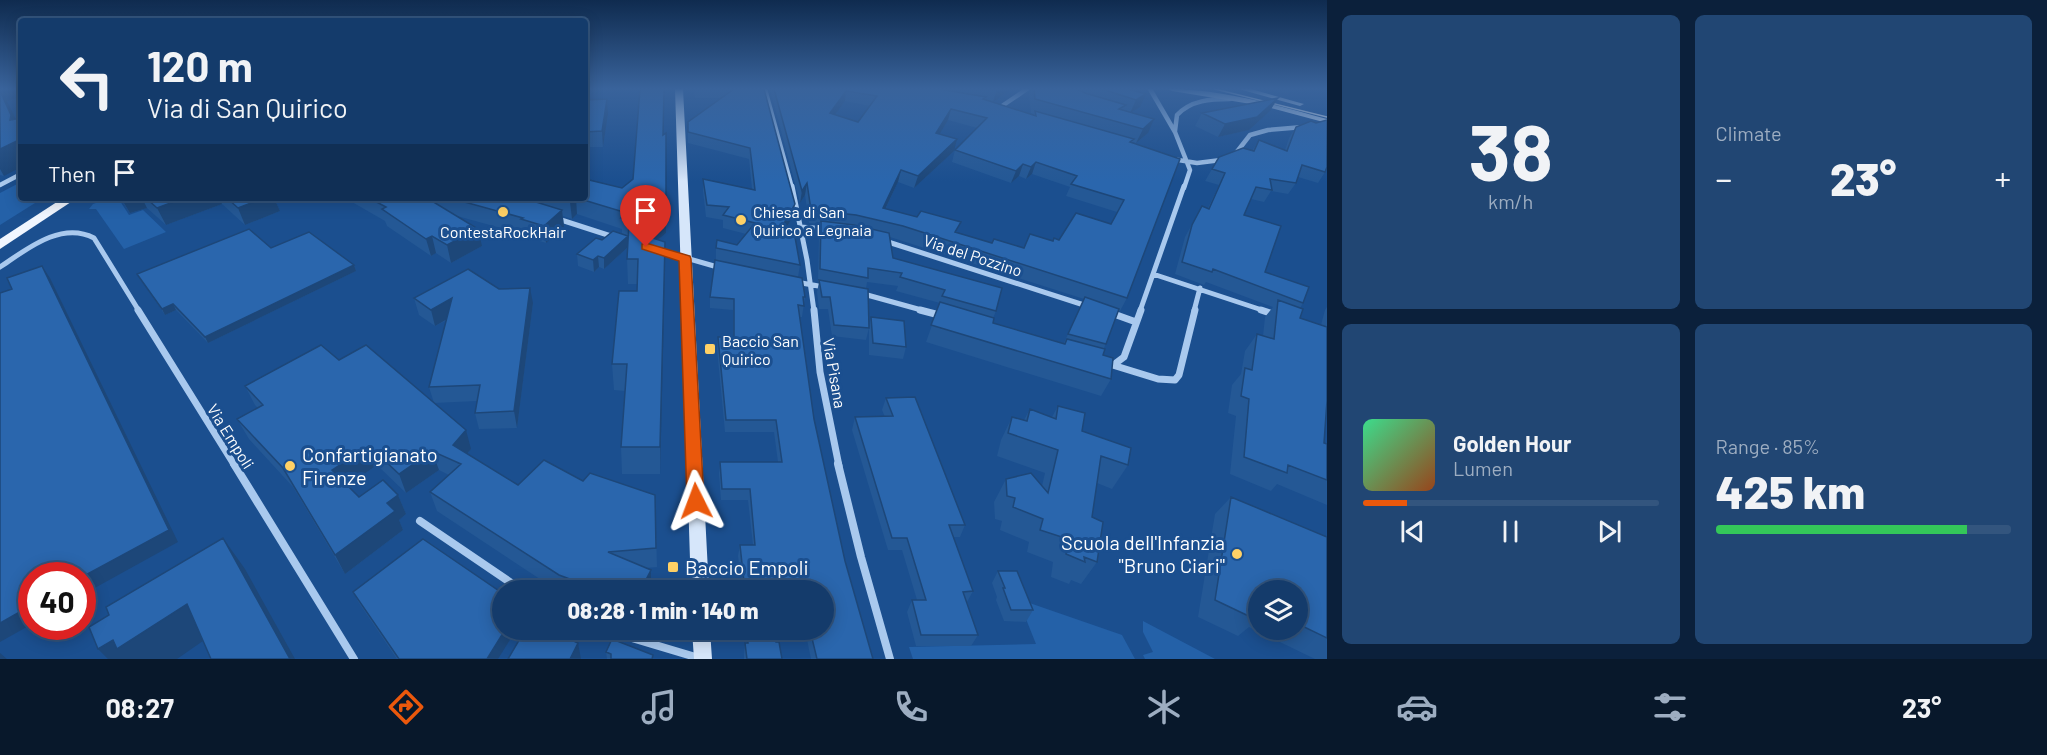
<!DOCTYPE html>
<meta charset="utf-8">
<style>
body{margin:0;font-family:Barlow,sans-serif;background:#214673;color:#f1f3f6;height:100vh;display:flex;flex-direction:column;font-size:22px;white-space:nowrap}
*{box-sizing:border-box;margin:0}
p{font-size:20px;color:#9dadc1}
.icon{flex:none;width:33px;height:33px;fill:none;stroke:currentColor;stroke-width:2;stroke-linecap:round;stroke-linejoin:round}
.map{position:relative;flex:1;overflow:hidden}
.drawer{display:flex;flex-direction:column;gap:15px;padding:15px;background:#0b203b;width:720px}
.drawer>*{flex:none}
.banner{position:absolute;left:18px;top:18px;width:570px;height:183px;border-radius:6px;box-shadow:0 3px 15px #0003,0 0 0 2px #33557e;background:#143b6b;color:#f1f3f6;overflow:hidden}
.fabs{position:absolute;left:1248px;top:580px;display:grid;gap:12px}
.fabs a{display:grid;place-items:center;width:60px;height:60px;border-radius:50%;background:#143b6b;box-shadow:0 3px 15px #0003,0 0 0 2px #33557e;font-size:30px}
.speed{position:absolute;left:18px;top:562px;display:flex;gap:12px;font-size:30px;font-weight:700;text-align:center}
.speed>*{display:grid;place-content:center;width:78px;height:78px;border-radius:50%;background:#143b6b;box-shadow:0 3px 15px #0003,0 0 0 2px #33557e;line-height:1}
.speed .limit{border:9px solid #d22;background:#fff;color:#111}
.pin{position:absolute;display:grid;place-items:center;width:51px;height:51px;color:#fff;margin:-62px -26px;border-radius:50% 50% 50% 0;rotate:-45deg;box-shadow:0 0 6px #0007}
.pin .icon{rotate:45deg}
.me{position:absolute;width:66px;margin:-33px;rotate:357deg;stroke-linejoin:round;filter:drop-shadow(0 0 4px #0008)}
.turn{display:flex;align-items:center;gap:21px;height:126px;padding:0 30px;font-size:27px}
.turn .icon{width:78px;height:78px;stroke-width:2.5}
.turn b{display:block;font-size:42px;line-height:51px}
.then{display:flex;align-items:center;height:57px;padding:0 30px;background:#0003;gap:12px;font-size:22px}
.big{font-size:45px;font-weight:800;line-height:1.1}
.drawer .card{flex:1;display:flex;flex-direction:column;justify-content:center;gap:9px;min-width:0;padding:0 21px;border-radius:9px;background:#214673}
.drawer .dial{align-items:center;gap:0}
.dial b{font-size:78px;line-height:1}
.song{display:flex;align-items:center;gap:18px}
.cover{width:72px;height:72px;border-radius:9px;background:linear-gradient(135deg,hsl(150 70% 55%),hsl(20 70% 35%))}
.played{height:6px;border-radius:3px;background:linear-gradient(90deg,#ea580c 15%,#33557e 15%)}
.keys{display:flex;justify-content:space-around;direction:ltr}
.heat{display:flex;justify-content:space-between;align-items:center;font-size:33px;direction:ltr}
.charge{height:9px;border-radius:4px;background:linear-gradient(90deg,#34c759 85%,#33557e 0)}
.drawer .tiles{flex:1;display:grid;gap:15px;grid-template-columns:repeat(2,1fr)}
.trip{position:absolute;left:492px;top:580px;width:342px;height:60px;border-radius:30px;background:#143b6b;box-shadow:0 3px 15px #0003,0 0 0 2px #33557e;font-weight:800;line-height:60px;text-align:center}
.tabs{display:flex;height:96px;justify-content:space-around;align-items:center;background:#08182b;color:#9dadc1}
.tabs .icon{width:42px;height:42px}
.tabs .active{color:#ea580c}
.tabs b{font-size:27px;color:#f1f3f6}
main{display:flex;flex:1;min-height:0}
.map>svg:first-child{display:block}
.green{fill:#2461a8}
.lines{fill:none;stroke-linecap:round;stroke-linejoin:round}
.street-far3{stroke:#a9c9ee;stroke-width:4.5}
.street-far2{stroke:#a9c9ee;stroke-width:5}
.street-far1{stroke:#a9c9ee;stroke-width:7}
.street{stroke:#a9c9ee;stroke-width:8}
.secondary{fill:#d6e6fa;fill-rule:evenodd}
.primary{fill:#f0f6ff;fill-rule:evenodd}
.tram{stroke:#fff;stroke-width:1.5}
.wall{fill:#245895;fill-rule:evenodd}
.shaded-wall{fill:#1d4779}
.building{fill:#2a66ad;stroke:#1d4779;stroke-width:1.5;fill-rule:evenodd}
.route{fill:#ea580c;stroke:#983908;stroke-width:1.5}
.poi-dot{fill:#ffd166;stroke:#1b4f8f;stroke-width:2}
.labels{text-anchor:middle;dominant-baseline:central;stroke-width:6;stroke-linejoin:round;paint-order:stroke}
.poi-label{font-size:16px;fill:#fff;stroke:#1b4f8f;text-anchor:start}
.street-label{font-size:16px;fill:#fff;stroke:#1b4f8f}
.near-poi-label{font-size:20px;fill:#fff;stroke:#1b4f8f;text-anchor:start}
</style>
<main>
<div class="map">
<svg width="1327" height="659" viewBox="0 0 1327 659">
<rect width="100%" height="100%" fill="#1b4f8f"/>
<!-- green -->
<path class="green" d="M21,182V198H43L0,225V193Z
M98,198H118L129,215L143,210L166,232L124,249L96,209H89L93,204L99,202Z
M1018,599L1122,635L1135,659H913L909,647L1036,644Z
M1143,621L1215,659H1145L1143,655L1153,652L1143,632Z"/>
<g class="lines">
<!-- street-far3 -->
<path class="street-far3" d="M765,89L792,188
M1150,89L1175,132L1190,170L1184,188
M999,108L1027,89
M1175,131L1177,115C1191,100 1211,99 1230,99
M1236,153L1250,135L1268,130L1303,127
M1172,159L1197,163L1221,160
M0,185L21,174"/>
<!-- street-far2 -->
<path class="street-far2" d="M792,186L807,260L814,311
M555,218L614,237
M800,227L828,229
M885,241L1087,306
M658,250L721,268
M0,267C27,249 61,221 94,238L139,311
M1153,274L1265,311
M796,282L824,287
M860,293L925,311
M1140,311L1184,186
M1194,311L1200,288"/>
<!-- street-far1 -->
<path class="street-far1" d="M138,310L235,466
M814,310L820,372L839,466
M920,310L943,316
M1261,310L1276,315
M1111,313L1136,322
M1106,363L1158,379L1175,380L1179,375L1195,310
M1116,363L1124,357L1141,310"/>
<!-- street -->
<path class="street" d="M234,464L354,659
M838,464L861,557L890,659
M420,521L523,591
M605,630L699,658"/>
<!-- secondary -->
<path class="secondary" d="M675,89H683L709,591H691Z
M1168,89C1222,89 1276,105 1327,119V123L1263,106L1172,91Z
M1239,89H1251L1304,104L1300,106Z
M692,630H710L712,659H694Z"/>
<!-- primary -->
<path class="primary" d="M63,198H77L0,249V239Z"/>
<!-- tram -->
<path class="tram" d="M1215,89L1327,117"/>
</g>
<!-- wall -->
<path class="wall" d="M0,89H21V97L7,101L4,176L0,175Z
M694,89H764L793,216L783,235L800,265L798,277L805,297L802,317H800L814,419L845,561L873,659H811L805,630H824V591H742L738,556L740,545H753L748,500H721L719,474L720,462H778L774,432H725L717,349L718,337H733V310L710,308V297L716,260V248L737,245L746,234L723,228V220L706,217L703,191V179L752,189L749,159L688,143V122L721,98H695Z
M770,89H1011L993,102L986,100L1034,115V114L1031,113L1029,93L1031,89H1128L1146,94L1140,107L1131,112L1148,133L1136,143L1132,142V143L1127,298L1120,311H1118L1104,348L1103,355L1111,379L1101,396L926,342L940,303L896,291L898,286L867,282L866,289L869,328L866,340L832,336L828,309H819L817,292L819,282H818L819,234L820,224L809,223L805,195L800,203ZM845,101L870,106L858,122L835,114ZM948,120L977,128L955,150L952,162L1011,183L1019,176L1026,179L1032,174L1070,187L1066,196L1117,212L1111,224L1059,240L1024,248L992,243L957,233L886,208L898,182L914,188L954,151L939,134ZM890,237L1084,299L1064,343L993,323V318L996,311L893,258Z
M1267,89H1294L1288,94Z
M585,100L608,114L603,147H585Z
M1270,111L1249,130L1218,137L1195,126L1202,113Z
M1327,120V169L1318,183L1298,177L1296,183L1288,194L1271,191L1264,202L1251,199L1244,215L1265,272L1303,303L1300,308V318L1321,325L1325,310L1327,307V404L1324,443L1327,444V505L1277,484L1271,491L1230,474L1236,416L1228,413L1232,385L1241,374L1245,351L1257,334L1263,336L1265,317L1273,307L1206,282L1204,285L1175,274L1185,237L1202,206L1208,208L1219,185L1205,181L1219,157L1252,151L1259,140L1285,150L1289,138L1296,127Z
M663,135L666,233L658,240L665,242L660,474H622L621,447L625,391L614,390L612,364L637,291V284H628L627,259V248L604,269L599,267L594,272L578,266L577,254L602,240L622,234V229L577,214L572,219L563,216L564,227L546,243L524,236L523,234L457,216L482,246L451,263L436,253L431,256L387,226L385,221L345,198H585L622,188L633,179Z
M120,198H274L280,211L245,225L222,204L166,225L147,208L130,213Z
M271,248L354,265L356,271L208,343L176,310L165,315L137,274Z
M499,289L533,303L517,428L479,429L475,413L477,401L434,403L471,449L467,454L518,485L583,481L655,495L657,567L645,568L651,588L650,591H558L437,511L430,492L449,475L439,470L406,493L377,465L347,486L359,497L398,495L406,514L399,520L403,530L345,574L293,487L249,439L237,419L258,408L255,405L245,386L339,360L434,403L429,387L447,320L435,326L419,315L414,298Z
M871,317L906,347L903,359L869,355V329Z
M886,398L965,525L960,537H953L973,591L967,602L978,635L971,646H916L907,612L912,600H917L902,550H888L852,430L855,417H885L882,410Z
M1058,406L1082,431L1128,465L1112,489L1097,483L1092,517L1097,562L1081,584L1071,580L1069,584L1051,577L1053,562L1027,552L1029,542L1000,530L1002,521L995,519L994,502L1006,479L1042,486L1045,473L997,456L1001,440L1012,417L1024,420L1030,409L1052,417Z
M1231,497L1327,537V659H1315L1249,627L1238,636L1198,617L1215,514ZM1258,591H1298V630H1258Z
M998,571L1033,610L1026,622L1004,621L996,600L997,597L992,583Z
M353,592L498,659H397L359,603Z
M744,630H774L776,642L782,659H744V654L745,644Z
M606,652L653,659H607Z"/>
<!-- shaded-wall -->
<path class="shaded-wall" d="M0,89H21V97L7,101L21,130L10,120Z
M997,89H1011L993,102Z
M846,91L845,101L828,124L830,113Z
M1146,94L1140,107L1130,113L1136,100Z
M1278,98L1270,111L1249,130L1218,137L1225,124Z
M607,99L608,114L603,147L602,131Z
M951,109L948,120L933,145L936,133Z
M1154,119L1148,133L1136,143L1143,129Z
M21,139V167L4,176L0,169V149Z
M957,139L954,151L914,188L918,176Z
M1036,162L1032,174L1026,179L1031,167Z
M1023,164L1019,176L1011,183L1016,171Z
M901,170L898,182L880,220L883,208Z
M807,183L805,195L800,203L802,191Z
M121,198H142L147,208L130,213Z
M184,198H219L222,204L166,225L157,208Z
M264,198H274L280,211L245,225L238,208Z
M576,198L577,214L572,219L570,202Z
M795,204L793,216L776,247L778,234Z
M562,210L564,227L546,243L544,226Z
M666,216V233L653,244V227Z
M644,227V252L637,233Z
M478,229L482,246L451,263L447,245Z
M432,236L436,253L431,256L426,239Z
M628,236V247L604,269V258Z
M665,242V267L660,474V447Z
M598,256L599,267L594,272L593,260Z
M354,265L356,271L208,343L205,337Z
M42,266L50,278L178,542L82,595V577Z
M530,288L533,303L517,428L514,411Z
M452,298L456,314L435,326L431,310Z
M173,304L176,310L165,315L162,309Z
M466,430L471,449L458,464L453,445Z
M369,446L377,465L341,490L332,470Z
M432,451L439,470L406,493L399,474Z
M398,495L406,514L399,520L403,530L345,574L335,555L387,503Z
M223,538L245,569L295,659H290Z
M651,570V588L650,591H640Z
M187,604L213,634L177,659H108L98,649L113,640Z
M32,605V624L0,642V623Z
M505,630H516L498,659H487Z
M578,643L581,659H570Z
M0,653L7,659H0Z"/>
<!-- building -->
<path class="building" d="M640,89H664L663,135L666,133V216L653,227L621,218L627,213L577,198H585V179L622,188L633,179Z
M734,89H764L795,204L778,234L795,237L800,265L716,248L717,240L737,245L755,223L723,215L729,207L707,205L703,179L755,190L750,148L688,132V122Z
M774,89H939L986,97L983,99L1036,116L1035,111L1134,139L1130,142L1180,159L1127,298L903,226L856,215L811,210L807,183L802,191ZM846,91L877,96L858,122L830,113ZM951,109L987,118L955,150L1016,171L1023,164L1031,167L1036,162L1077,176L1071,184L1124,200L1111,224L1076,213L1059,240L1054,238L1053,241L1030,234L1024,248L994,239L992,243L955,232L961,222L921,211L917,217L883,208L901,170L918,176L957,139L936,133Z
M1034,89H1077L1085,93L1126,105L1119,109L1154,119L1143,129L1035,99Z
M1102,89H1128L1146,94L1136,100Z
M0,91L11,115L10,120L21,118V139L0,149Z
M1278,98L1257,117L1225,124L1202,113Z
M607,99L602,131L585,132V100Z
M1327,120V167L1325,172L1302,165L1296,183L1270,179L1272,190L1256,187L1244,215L1281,226L1265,272L1309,287L1303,303L1213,269L1212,272L1182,262L1192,225L1202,206L1209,209L1225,173L1212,169L1219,157L1243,148L1254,151L1259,140L1287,151L1296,127L1311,121L1316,123Z
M146,198H184L157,208Z
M227,198H264L238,208Z
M369,198H427L478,229L447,245L432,236L426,239L382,209L386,207Z
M450,198H523L562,210L544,226L521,219L523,218Z
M556,198H575L570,202Z
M821,221L854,225L889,233L893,258L1002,288L996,311L942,296L945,290L900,277L902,273L868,268V278L820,269Z
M629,223L644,227L637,233L665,242L660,447H621L627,364H612L619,291H637L638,259H627Z
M249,229L271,248L309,232L354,265L205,337L173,304L162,309L137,274Z
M613,231L628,236L604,258L598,256L593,260L577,254L596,238L602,240Z
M715,260L802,278L805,297H803L804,306L798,305L814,419L845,561L873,659H817L810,630H824V591H801L800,585H768L769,591H745L740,545H755L750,489H722L720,462H782L776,420H726L718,337H734V299L710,297Z
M42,266L169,530L82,577V576H32V605L0,623V293L12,289L7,278Z
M468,269L499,289L530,288L514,411L475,413L480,385L429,387L452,298L431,310L414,298Z
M819,280L868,289L869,328L834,325L830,297H822Z
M1085,297L1119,309L1106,344L1068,334Z
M1278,300L1303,309L1300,318L1327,327V401L1324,443L1327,444V480L1288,465L1287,473L1244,457L1249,399L1241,396L1245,368L1252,370L1257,334L1274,339Z
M940,302L994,318L993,323L1065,344L1067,339L1105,349L1103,355L1113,358L1111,379L931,325Z
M871,317L904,321L906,347L873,343Z
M321,345L339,360L366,345L466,430L453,445L518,485L544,460L583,481L590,473L655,495L656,548L608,552L651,570L640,591H602L559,575L430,492L461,464L432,451L399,474L369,446L332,470L359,497L383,480L398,495L387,503L395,511L335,555L283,468L237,419L263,405L245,386Z
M915,397L965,525H949L973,591L963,592L978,635H921L912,600H926L907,538H892L855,417L893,416L886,398Z
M1058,406L1085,413L1082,431L1131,448L1128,465L1101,456L1092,517L1103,522L1097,562L1084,557L1085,562L1066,554L1068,539L1040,530L1043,519L1013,507L1015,498L1007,496L1006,479L1031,473L1048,493L1058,450L1008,433L1012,417L1027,421L1030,409L1056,419Z
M1231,497L1327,537V638L1298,624V591H1258V606L1257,620L1215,600Z
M223,538L290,659H211L187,604L117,649L113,640L98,649L89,627L109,615L106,607Z
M423,539L502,593V630H505L487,659H399L353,592Z
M998,571H1017L1033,610H1011L1003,588H1005Z
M525,630H549L578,643L570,659H508Z
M747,630H774L776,642H779L782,659H747L745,643H748Z
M612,639L653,655L652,659H611V654L606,652Z"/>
<!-- sky -->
<linearGradient id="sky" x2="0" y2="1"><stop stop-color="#0f2b4f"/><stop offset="0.49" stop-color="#39639b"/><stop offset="1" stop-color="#39639b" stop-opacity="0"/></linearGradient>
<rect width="1327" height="181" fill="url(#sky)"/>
<!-- route -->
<path class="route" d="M646,243L690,256L691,259L704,501L702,506L696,508L689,506L687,501L679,261L642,249V244Z"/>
<!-- markers -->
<g class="poi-dot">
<circle cx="503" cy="212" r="6"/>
<circle cx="741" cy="220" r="6"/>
<rect x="704" y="343" width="12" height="12" rx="3"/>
<circle cx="290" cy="466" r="6"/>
<circle cx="1237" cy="554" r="6"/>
<rect x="667" y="561" width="12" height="12" rx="3"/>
</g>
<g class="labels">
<!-- poi labels -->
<g class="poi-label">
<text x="753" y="211">Chiesa di San<tspan x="753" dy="18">Quirico a Legnaia</tspan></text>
<text x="503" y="231" text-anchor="middle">ContestaRockHair</text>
<text x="722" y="340">Baccio San<tspan x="722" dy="18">Quirico</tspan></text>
</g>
<!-- street labels -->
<g class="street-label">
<text transform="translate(973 255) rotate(18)">Via del Pozzino</text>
<text transform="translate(835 373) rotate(80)">Via Pisana</text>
<text transform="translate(231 436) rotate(58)">Via Empoli</text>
</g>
<!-- near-poi labels -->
<g class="near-poi-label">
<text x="302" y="454">Confartigianato<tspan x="302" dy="23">Firenze</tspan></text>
<text x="1225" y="542" text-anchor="end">Scuola dell'Infanzia<tspan x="1225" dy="23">"Bruno Ciari"</tspan></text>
<text x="685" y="567">Baccio Empoli</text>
</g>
</g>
</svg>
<div class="fabs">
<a><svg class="icon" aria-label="layers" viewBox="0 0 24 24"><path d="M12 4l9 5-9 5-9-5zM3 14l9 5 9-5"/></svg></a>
</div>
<div class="speed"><div class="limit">40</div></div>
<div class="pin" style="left:646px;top:247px;background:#d93025"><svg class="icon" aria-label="arrive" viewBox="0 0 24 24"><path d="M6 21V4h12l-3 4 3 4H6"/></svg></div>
<svg class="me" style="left:696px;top:501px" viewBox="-20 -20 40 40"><path d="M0-17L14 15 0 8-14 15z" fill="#ea580c" stroke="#fff" stroke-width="4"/></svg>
<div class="trip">08:28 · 1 min · 140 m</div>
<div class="banner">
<div class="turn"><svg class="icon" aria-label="left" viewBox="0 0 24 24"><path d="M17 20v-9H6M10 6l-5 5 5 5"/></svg><div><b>120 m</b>Via di San Quirico</div></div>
<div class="then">Then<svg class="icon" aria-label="arrive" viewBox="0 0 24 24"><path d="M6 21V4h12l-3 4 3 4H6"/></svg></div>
</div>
</div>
<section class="drawer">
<div class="tiles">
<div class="card dial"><b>38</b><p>km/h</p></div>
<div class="card"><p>Climate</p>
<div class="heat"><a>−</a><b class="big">23°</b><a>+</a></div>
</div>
<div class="card">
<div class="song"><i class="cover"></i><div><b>Golden Hour</b><p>Lumen</p></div></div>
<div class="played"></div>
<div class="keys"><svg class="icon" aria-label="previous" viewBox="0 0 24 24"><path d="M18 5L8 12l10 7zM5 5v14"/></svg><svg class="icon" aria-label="pause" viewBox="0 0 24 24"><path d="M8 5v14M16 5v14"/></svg><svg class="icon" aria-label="next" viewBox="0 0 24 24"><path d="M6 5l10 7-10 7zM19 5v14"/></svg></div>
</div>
<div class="card"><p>Range · 85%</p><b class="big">425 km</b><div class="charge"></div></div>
</div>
</section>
</main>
<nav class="tabs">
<b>08:27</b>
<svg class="icon active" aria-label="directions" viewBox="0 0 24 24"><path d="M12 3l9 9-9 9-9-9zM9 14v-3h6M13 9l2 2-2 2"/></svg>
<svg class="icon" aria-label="music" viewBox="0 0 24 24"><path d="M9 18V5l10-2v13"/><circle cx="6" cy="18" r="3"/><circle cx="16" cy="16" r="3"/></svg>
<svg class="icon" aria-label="phone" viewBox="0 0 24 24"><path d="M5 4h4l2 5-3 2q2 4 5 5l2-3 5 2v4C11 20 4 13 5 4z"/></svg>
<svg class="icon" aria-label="climate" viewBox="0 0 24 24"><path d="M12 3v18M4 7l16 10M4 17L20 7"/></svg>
<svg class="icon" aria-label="car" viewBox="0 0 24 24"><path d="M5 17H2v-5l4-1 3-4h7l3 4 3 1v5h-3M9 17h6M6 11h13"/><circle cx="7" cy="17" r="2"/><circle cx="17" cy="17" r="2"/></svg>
<svg class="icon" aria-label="filters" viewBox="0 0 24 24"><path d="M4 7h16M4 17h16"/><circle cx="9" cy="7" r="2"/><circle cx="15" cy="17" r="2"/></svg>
<b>23°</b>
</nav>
